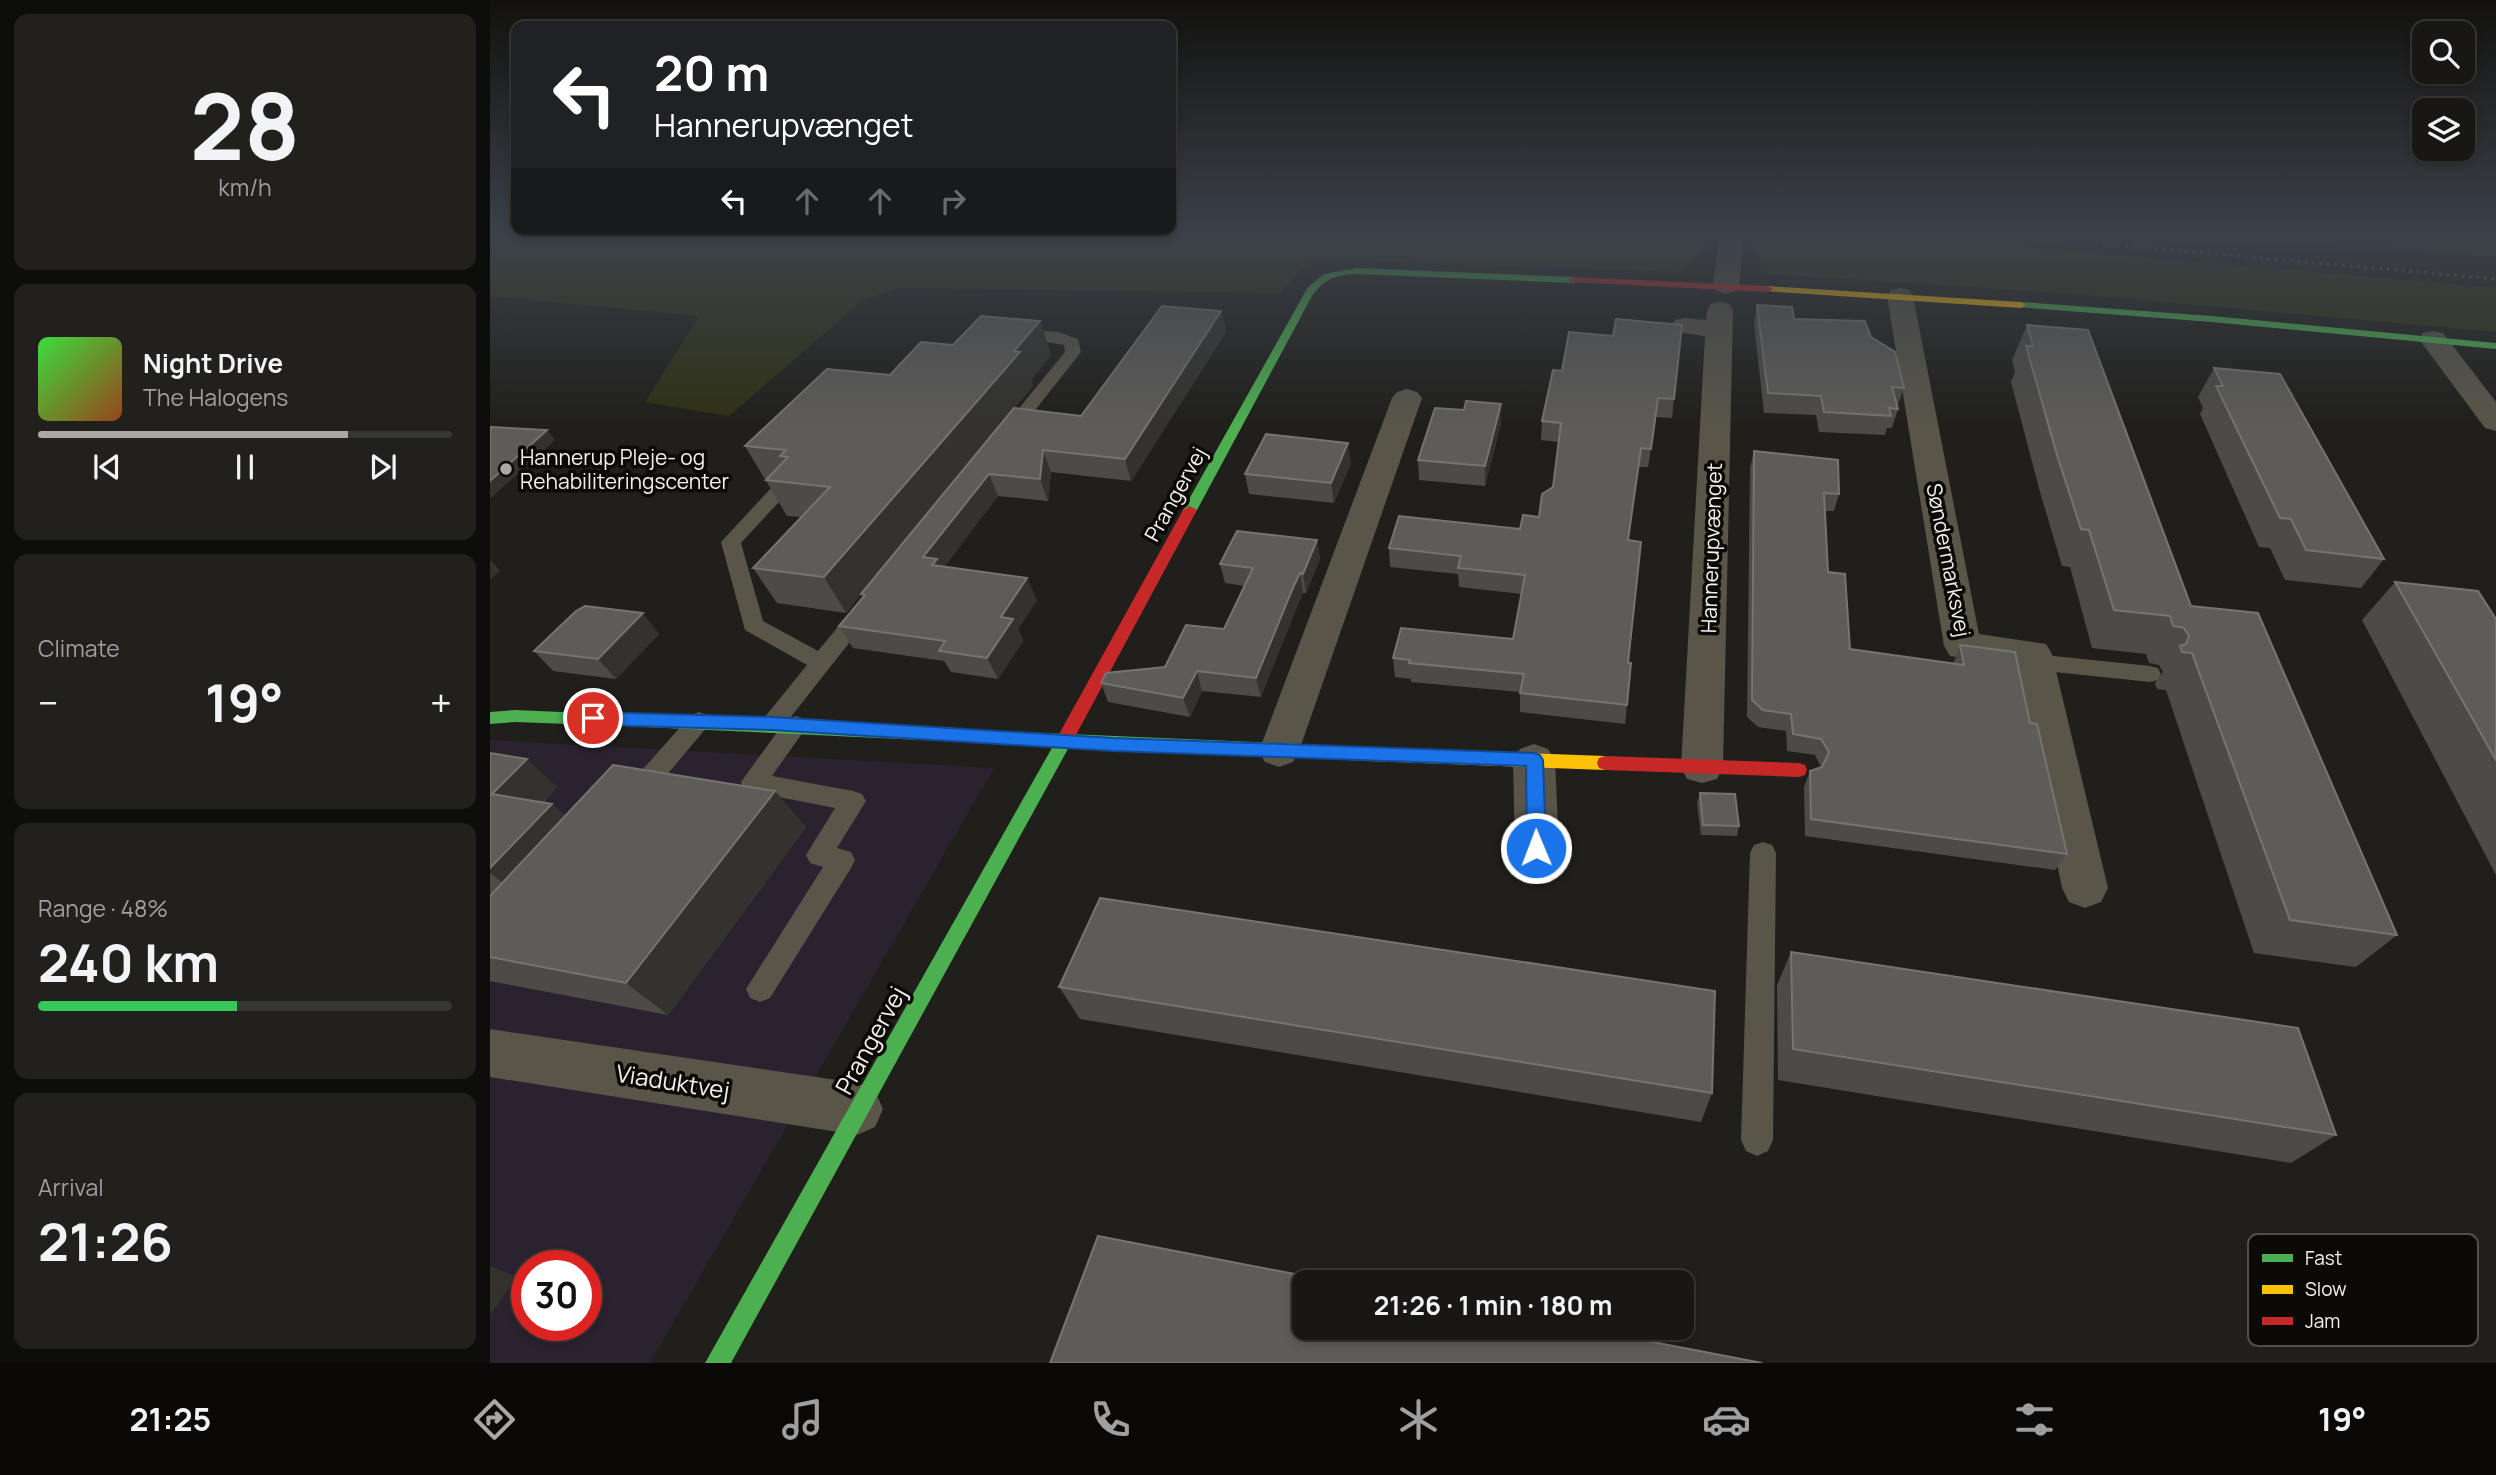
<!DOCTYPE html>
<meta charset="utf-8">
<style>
body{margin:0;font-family:Manrope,sans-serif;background:#21201d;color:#f1f3f6;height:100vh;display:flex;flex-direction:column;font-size:26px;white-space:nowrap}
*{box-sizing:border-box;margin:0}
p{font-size:23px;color:#9f9fa0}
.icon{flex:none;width:38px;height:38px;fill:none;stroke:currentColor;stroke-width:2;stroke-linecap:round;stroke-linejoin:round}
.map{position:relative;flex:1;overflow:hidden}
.panel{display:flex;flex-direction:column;gap:14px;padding:14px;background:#0d0d0b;width:490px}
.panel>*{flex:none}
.guide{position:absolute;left:21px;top:21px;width:665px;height:214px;border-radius:14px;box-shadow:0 4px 10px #0003,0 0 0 2px #363634;background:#202124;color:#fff;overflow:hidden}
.controls{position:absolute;left:1922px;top:21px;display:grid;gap:14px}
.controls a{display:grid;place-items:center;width:63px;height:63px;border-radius:14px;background:#181714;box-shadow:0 4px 10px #0003,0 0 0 2px #363634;font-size:35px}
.speed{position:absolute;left:21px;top:1250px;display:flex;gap:14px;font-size:35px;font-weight:700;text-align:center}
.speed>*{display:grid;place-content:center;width:91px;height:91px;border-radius:50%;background:#181714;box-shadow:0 4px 10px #0003,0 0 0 2px #363634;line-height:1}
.speed .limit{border:10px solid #d22;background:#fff;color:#111}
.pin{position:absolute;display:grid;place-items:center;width:60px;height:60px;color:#fff;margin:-30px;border:4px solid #fff;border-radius:50%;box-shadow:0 2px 7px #0007}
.me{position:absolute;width:77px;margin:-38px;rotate:359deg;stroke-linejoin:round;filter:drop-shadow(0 0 5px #0008)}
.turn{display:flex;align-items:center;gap:24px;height:147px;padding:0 28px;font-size:32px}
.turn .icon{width:91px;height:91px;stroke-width:2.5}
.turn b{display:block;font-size:49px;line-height:60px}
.lanes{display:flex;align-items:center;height:66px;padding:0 28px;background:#0003;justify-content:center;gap:35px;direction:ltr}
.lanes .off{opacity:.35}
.big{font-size:52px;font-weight:700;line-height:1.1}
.panel .tile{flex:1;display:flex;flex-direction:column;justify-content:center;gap:10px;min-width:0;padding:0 24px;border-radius:14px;background:#21201d}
.panel .dial{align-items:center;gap:0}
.dial b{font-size:91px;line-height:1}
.song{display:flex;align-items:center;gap:21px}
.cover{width:84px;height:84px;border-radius:10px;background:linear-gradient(135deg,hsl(120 70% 55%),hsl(20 70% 35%))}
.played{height:7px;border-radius:4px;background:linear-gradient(90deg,#a9a8a3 75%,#363634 75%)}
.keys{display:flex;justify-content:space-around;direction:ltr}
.heat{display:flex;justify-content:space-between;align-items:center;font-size:38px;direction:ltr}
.charge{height:10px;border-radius:5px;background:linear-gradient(90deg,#34c759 48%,#363634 0)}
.trip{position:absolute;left:802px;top:1270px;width:402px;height:70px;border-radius:14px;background:#181714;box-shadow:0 4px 10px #0003,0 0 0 2px #363634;font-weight:700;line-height:70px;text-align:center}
.tab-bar{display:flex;height:112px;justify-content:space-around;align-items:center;background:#0a0908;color:#9f9fa0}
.tab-bar .icon{width:49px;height:49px}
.tab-bar .active{color:#a9a8a3}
.tab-bar b{font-size:32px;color:#f1f3f6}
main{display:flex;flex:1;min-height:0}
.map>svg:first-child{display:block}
.industrial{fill:#2b222f;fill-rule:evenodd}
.green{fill:#2f3115}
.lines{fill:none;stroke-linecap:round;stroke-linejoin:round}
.lane{fill:#595549;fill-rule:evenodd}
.street{fill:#595549;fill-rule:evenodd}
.fast{fill:#4caf50;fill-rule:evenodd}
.slow{fill:#ffc107;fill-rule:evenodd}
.jam{fill:#c62828;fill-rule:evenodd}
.rail{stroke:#5b5750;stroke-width:3.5;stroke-dasharray:2.5 5;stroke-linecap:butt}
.wall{fill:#4d4b47}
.shaded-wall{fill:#33322e}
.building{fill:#5e5c59;stroke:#767470;stroke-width:2}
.route{fill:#1a73e8;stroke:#114b97;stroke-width:2}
.poi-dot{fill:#a9a8a3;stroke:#0b0a07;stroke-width:2.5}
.labels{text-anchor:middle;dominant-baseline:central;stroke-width:7;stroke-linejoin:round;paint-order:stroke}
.poi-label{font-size:21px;fill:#f3f1ec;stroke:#0b0a07;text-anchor:start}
.street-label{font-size:21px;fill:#f3f1ec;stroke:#0b0a07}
.near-street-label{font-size:24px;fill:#f3f1ec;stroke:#0b0a07}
.key{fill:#0b0a07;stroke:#514f4c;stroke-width:2}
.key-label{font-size:19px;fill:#f3f1ec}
</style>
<main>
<section class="panel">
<div class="tile dial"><b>28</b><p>km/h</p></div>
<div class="tile">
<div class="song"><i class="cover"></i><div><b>Night Drive</b><p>The Halogens</p></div></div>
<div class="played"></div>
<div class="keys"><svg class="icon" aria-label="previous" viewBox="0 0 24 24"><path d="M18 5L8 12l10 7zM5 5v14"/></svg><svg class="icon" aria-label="pause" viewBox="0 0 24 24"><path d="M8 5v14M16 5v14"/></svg><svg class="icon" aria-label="next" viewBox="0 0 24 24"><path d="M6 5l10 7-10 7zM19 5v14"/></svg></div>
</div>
<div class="tile"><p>Climate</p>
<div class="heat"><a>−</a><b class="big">19°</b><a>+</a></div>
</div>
<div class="tile"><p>Range · 48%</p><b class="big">240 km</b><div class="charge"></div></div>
<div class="tile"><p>Arrival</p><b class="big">21:26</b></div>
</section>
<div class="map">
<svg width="2006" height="1363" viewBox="0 0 2006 1363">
<rect width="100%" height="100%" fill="#201f1b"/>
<!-- industrial -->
<path class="industrial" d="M0,740L504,768L160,1363H0ZM37,1265H96V1325H37Z"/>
<!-- green -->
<path class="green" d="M0,234H1231L1191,272L821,259L790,293L409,288L373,300L239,416L155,402L209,316L0,296Z
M1256,234H1385L2006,288V332L1586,294L1279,274L1256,239Z
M1763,234H2006V258Z"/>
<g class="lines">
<!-- lane -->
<path class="lane" d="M526,328L568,332L588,339L591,352L523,438L517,439L508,434L575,352L574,345L520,336L518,333Z
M289,485L296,487L299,491L251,543L273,621L328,651L366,605L374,603L382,605L385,610L300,718L306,716L314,719L318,725L282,776L363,791L372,794L376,801L347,848L361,852L365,860L361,868L280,998L270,1002L260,998L256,989L333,867L320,863L316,855L345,808L263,792L254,789L251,782L288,731L282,733L274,730L270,724L274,718L317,665L255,630L231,542L282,487Z
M1545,654L1660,666L1668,668L1671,674L1668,680L1660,682L1545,670L1537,668L1534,662L1537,656Z
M209,712L217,715L221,721L217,727L156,800L147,803L138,800L135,793L138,786L201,715Z
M1273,842L1282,845L1286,853L1283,1140L1278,1151L1267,1156L1256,1151L1251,1140L1260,853L1264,845Z"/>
<!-- street -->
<path class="street" d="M1230,234H1254L1249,286L1245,291L1236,294L1227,291L1223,286Z
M1410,288L1419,290L1423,296L1489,634L1556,644L1562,654L1618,888L1611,902L1595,908L1579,902L1572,888L1527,666L1460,656L1454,646L1397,296L1401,290Z
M1230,302L1239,304L1243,310L1233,767L1227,779L1212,783L1197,779L1191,767L1215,336L1185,332L1181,326L1185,320L1195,318L1216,320L1217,310L1221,304Z
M1943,331L1953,333L2006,402V431L1995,428L1929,339L1933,333Z
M917,389L927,392L932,398L809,751L803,762L789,767L775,762L769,751L902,398L907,392Z
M1044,744L1058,749L1065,760L1069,848L1062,861L1047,867L1032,861L1025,848L1023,760L1030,749Z
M0,1029L367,1083L385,1091L393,1109L385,1127L367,1135L0,1077Z"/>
<!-- fast -->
<path class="fast" d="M866,268L1084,277L1089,280L1084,283L866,274C846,275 834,279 822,296L707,510L705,513H695L693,510L818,287L834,274Z
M1531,302L1722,316L2006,343V349L1722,322L1527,307L1526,305Z
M25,710L880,747L886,749L888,754L886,759L880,761L579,747L241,1363H215L563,746L132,726L25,722L0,724V712Z"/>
<!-- slow -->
<path class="slow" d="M1278,286L1531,302L1536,305L1531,308L1274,291L1273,289Z
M880,747L1115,756L1121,758L1123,763L1121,768L1115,770L880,761L874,759L872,754L874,749Z"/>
<!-- jam -->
<path class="jam" d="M1084,277L1278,286L1283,289L1278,292L1080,282L1079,280Z
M700,506L707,510L580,746H568L566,741L568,736L693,510Z
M1115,756L1309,763L1315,765L1317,770L1315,775L1309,777L1115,770L1109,768L1107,763L1109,758Z"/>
<!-- rail -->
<path class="rail" d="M1501,234L2006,279"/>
</g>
<!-- wall -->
<path class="wall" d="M1267,305L1304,319L1381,337L1414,388L1407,407L1408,409L1402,428H1397L1395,435L1329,432L1326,415L1274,413L1264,323Z
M731,311L736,332L641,481L561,472L558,501L508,496L454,567L547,600L528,629L533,641L508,679L461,672L454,661L363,648L349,626L373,597L371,594L356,613L287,603L263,568L312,517L297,516L255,446L400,375L550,321L561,355L541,380L543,386L524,408L591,416Z
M1537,325L1701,606L1907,935L1866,967L1764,953L1676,690L1667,689L1665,683L1673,672L1669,665L1659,663L1656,654L1602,648L1580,567L1572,566L1550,492L1521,382L1525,372L1522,360Z
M1724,368L1894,559L1871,588L1795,580L1780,548L1769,547L1710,414L1713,408L1708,397Z
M1063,370L1184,399L1182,418L1166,417L1158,467H1149L1138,540V663L1137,705L1135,724L1030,712V692L921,682V679L905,677L903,658L1023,639L1032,594L969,587L968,574L900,567L899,548L1030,529L1049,517L1063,487L1069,442L1051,440L1052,421Z
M1011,404V424L995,486L929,480L928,460L974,410Z
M1264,451L1349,494L1344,511H1335L1338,572L1360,649L1463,664L1470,645L1540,723L1577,854L1565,870L1315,836L1314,787L1320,771L1331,767L1325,755L1297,751L1296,731L1268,727L1257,717L1260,468Z
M861,463L844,503L759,494L755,474Z
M827,540L830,559L816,593H813L805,609L771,697L712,691L700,717L618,702L611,683L675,667L734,629L755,586L735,583L730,564Z
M1905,582L2006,619V875L1872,620Z
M169,634L126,679L63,671L44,651Z
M0,753L67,787L53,803L62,804L75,816L316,827L178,1015L0,981V896L2,893H0Z
M1210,793L1249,826L1247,836L1211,835L1207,803Z
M1301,952L1846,1135L1801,1163L1288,1080L1287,985Z
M569,987L1222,1093L1211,1122L590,1019Z"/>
<!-- shaded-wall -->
<path class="shaded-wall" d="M731,311L736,332L641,481L635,459Z
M550,321L561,355L541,380L543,386L356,613L334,577Z
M1011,404V424L995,486V466Z
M57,430L65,440L0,499V481Z
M858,443L861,463L844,503L841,483Z
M553,450L561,472L558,501L550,479Z
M499,474L508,496L452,570L458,581L433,557Z
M827,540L830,559L816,593L813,574Z
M1,560L10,571L0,580V561Z
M810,573L813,593L771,697L766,678Z
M537,578L547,600L528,629L533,641L508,679L497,658L511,617Z
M153,613L169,634L126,679L108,659Z
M707,671L712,691L700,717L693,698Z
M37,759L67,787L34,822L2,794Z
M285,791L316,827L178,1015L136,983Z
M62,804L93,832L32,898L0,873V868Z
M0,1266L27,1277L0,1315Z"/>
<!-- building -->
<path class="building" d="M1267,305L1302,307L1304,319L1375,321L1381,337L1405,352L1414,388L1402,387L1408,409L1399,408L1401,416L1334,412L1331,396L1278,393Z
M672,306L731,311L635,459L553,450L550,479L499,474L433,557L447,559L442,565L537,578L511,617L523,619L497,658L449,651L455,641L349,626L375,595L371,594L524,408L591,416Z
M491,316L550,321L524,351L530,352L334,577L263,568L340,487L276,480L298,457L290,456L296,450L255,446L337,369L400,375L431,342L463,345Z
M1126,319L1192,325L1184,399L1168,398L1161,449L1151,448L1138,540L1151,542L1138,663H1141L1137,705L1030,693L1034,674L919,663L920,660L903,658L911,628L1023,639L1035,575L968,568L971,556L899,548L909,516L1030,529L1033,515L1049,517L1052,494L1063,487L1071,423L1052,421L1063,370L1072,371L1079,332L1123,336Z
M1537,325L1598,330L1701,606L1768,613L1907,935L1800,920L1702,653L1692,652L1690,646L1696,644L1699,636L1694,628L1683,626L1680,616L1624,610L1599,530L1591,529L1567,455L1536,346H1543Z
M1724,368L1790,374L1894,559L1816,550L1801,519L1790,518L1726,386H1733Z
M976,401L1011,404L995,466L928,460L945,408L974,410Z
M0,427L57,430L0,481Z
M776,434L858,443L841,483L755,474Z
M1264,451L1348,460L1349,494L1334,493L1338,572L1355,574L1360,649L1474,665L1470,645L1525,652L1540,723L1547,724L1577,854L1321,819L1320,771L1332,767L1339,752L1331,739L1303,734L1301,714L1273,710L1262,700Z
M747,531L827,540L813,574L810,573L802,590L766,678L707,671L693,698L611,683L616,673L675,667L696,625L734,629L763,568L730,564Z
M1905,582L1988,591L2006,619V760Z
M95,606L153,613L108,659L44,651L86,611Z
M0,753L37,759L2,794L62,804L0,868Z
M123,765L285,791L136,983L0,957V896Z
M1210,793L1245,794L1249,826L1213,825Z
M610,898L1225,991L1222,1093L569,987Z
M1301,952L1808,1028L1846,1135L1303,1049Z
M608,1236L851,1283H814V1328H1090L1272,1363H560Z"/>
<!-- sky -->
<linearGradient id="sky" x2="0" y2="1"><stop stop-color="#12110f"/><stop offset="0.55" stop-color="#3c424a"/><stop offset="1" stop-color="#3c424a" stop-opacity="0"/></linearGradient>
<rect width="2006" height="425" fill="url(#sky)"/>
<!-- route -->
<path class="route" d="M103,712L282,717L623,738L1044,753L1050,755L1053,760L1056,848L1053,853L1046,856L1040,853L1037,848L1036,766L623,751L282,730L103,725L95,718Z"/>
<!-- markers -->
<circle class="poi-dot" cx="16" cy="469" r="7"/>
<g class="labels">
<!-- poi labels -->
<g class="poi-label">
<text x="30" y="457">Hannerup Pleje- og<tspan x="30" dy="24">Rehabiliteringscenter</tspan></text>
</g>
<!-- street labels -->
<g class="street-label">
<text transform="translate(685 494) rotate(-61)">Prangervej</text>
<text transform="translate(1221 548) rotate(-88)">Hannerupvænget</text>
<text transform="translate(1459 560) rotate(79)">Søndermarksvej</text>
</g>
<!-- near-street labels -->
<g class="near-street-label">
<text transform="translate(380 1040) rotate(-61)">Prangervej</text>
<text transform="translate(183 1081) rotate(9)">Viaduktvej</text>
</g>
</g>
<!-- legend -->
<rect x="1758" y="1234" width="230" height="112" rx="10" class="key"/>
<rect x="1772" y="1254" width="31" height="8" fill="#4caf50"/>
<rect x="1772" y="1285" width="31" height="9" fill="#ffc107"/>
<rect x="1772" y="1317" width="31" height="8" fill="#c62828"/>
<g class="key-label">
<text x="1815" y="1265">Fast</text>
<text x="1815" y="1296">Slow</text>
<text x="1815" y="1328">Jam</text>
</g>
</svg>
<div class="controls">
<a><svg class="icon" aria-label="search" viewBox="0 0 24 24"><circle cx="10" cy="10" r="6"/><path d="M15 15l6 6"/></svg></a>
<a><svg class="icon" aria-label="layers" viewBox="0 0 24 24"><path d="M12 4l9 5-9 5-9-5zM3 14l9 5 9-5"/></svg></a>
</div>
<div class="speed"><div class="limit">30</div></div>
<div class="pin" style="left:103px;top:718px;background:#d93025"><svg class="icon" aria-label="arrive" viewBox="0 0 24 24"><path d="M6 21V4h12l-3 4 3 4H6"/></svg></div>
<svg class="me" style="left:1046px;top:848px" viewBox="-20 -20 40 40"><circle r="17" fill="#1a73e8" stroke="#fff" stroke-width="3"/><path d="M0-11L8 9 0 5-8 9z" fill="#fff"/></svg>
<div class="trip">21:26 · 1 min · 180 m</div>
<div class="guide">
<div class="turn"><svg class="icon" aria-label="left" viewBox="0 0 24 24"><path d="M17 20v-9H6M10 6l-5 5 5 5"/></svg><div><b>20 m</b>Hannerupvænget</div></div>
<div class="lanes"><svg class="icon" aria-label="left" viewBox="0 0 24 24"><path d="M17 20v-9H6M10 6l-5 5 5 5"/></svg><svg class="icon off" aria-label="ahead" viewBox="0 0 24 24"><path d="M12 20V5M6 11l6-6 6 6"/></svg><svg class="icon off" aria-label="ahead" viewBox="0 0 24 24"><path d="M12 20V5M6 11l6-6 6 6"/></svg><svg class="icon off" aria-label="right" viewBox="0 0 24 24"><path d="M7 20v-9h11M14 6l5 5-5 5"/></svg></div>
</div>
</div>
</main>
<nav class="tab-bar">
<b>21:25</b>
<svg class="icon active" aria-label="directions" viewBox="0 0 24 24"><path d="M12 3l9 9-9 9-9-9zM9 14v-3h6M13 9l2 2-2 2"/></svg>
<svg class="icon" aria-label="music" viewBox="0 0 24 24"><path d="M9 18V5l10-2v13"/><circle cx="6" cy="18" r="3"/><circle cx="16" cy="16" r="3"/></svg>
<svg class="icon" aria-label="phone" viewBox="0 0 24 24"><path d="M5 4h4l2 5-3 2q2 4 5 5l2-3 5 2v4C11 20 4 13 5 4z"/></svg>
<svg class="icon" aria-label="climate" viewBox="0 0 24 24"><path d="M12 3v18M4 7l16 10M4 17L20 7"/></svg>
<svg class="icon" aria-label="car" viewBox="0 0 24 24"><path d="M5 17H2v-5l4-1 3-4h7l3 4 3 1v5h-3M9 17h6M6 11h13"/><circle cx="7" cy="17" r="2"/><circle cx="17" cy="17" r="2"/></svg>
<svg class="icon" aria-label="filters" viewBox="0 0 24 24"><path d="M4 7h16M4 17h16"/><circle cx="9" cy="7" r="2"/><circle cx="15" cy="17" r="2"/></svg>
<b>19°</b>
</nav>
